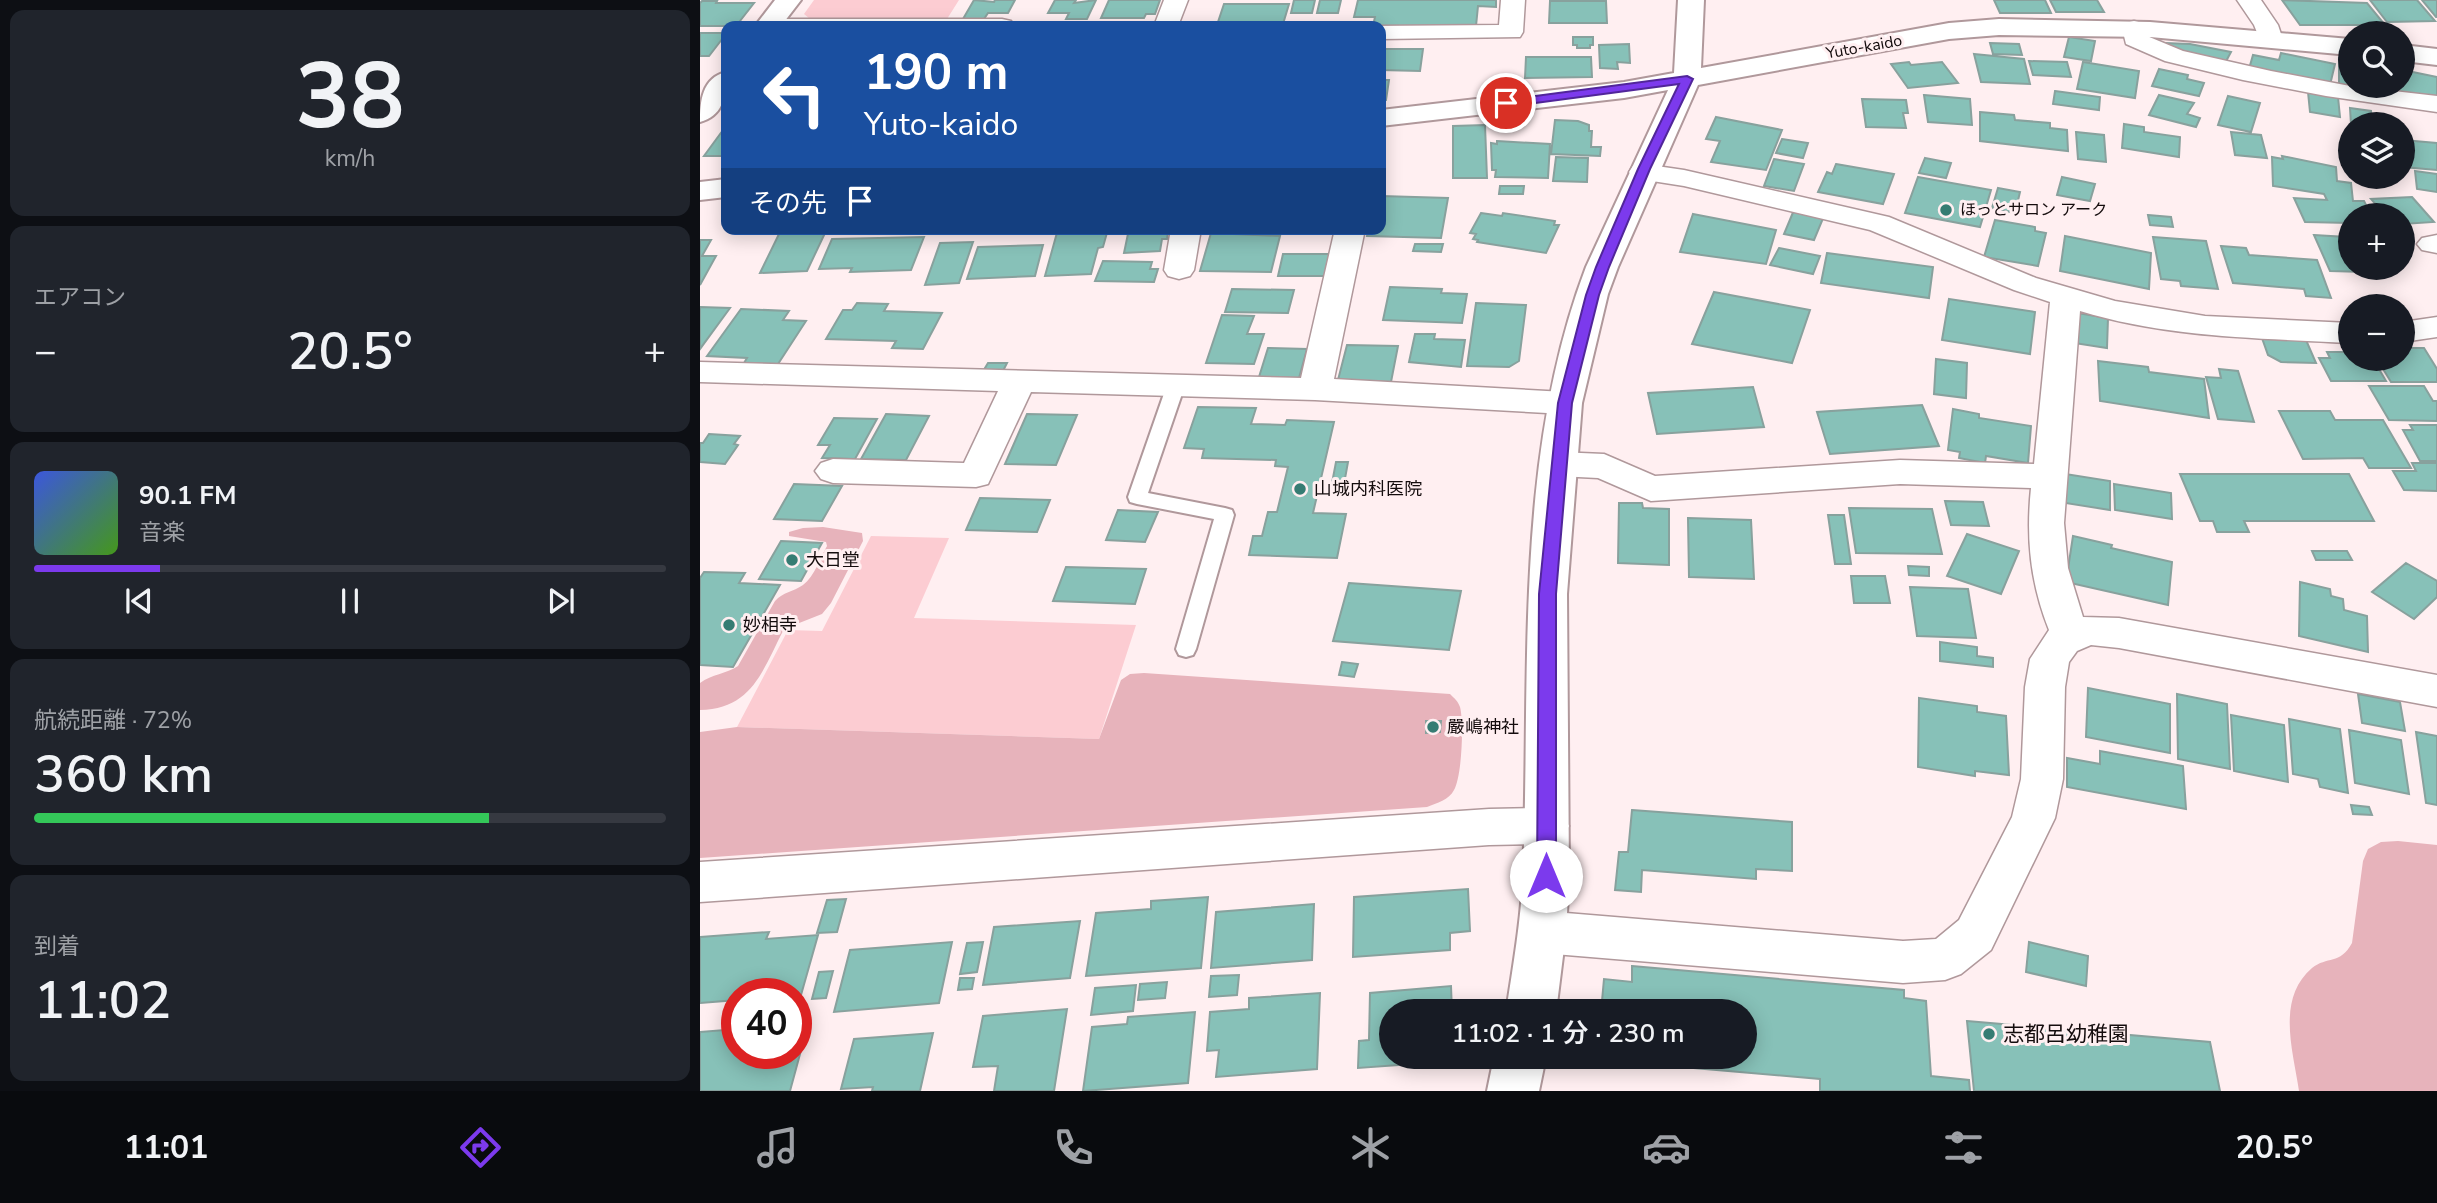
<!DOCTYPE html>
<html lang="ja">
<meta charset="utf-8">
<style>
body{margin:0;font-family:"Nunito Sans","Noto Sans JP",sans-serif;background:#20242c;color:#f1f3f6;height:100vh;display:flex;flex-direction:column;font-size:26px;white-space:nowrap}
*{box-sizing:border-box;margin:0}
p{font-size:23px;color:#9ea1a6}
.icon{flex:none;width:38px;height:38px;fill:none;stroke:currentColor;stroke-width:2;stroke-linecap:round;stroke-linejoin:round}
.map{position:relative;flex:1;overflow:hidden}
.side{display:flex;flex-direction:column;gap:10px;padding:10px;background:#0d0f14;width:700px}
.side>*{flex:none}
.hud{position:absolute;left:21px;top:21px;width:665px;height:214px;border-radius:14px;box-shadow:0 4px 18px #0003;background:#1a4fa0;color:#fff;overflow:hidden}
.tools{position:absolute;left:1638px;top:21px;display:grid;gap:14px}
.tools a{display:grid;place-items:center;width:77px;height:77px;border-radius:50%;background:#171b24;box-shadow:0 4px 18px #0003;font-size:35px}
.speed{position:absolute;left:21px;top:978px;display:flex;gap:14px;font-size:35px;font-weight:700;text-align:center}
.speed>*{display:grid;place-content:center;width:91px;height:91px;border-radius:50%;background:#171b24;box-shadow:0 4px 18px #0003;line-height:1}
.speed .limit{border:10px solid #d22;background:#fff;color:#111}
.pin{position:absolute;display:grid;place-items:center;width:60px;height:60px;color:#fff;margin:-30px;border:4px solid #fff;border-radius:50%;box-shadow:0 2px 7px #0007}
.me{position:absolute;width:77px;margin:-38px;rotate:0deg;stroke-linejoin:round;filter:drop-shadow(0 0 5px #0008)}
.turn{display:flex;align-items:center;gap:24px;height:147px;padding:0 28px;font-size:32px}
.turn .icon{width:91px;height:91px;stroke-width:2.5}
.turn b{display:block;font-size:49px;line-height:60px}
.then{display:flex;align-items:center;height:66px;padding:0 28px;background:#0003;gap:14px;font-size:26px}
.big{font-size:52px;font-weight:600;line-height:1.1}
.side .tile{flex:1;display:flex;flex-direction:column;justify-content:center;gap:10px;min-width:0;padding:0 24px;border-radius:14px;background:#20242c}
.side .dial{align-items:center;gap:0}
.dial b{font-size:91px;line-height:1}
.song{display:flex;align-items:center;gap:21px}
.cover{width:84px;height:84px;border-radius:10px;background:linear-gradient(135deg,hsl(230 70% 55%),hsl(100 70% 35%))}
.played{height:7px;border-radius:4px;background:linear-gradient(90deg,#7c3aed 20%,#363941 20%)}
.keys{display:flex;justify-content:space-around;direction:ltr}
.heat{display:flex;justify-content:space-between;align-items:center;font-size:38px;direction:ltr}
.charge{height:10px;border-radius:5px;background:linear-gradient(90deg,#34c759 72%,#363941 0)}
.trip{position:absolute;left:679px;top:999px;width:378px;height:70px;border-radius:35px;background:#171b24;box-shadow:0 4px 18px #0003;font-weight:600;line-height:70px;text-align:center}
.dock{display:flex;height:112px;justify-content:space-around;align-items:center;background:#090b0e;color:#9ea1a6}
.dock .icon{width:49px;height:49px}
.dock .current{color:#7c3aed}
.dock b{font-size:32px;color:#f1f3f6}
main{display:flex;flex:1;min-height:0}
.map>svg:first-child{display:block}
.green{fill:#fcccd2}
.forest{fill:#e7b3bb}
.building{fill:#87c1b8;stroke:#88a19d;stroke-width:2}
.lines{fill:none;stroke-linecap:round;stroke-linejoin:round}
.service-casing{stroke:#b0989b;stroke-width:4}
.minor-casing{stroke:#b0989b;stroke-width:3}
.tertiary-casing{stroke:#b0989b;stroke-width:4}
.service{fill:#fff;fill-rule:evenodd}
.minor{fill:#fff;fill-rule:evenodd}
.tertiary{fill:#fff;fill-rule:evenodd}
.route{fill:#7c3aed;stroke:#51269a;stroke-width:2}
.poi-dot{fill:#367c73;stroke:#ffeff1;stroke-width:2.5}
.labels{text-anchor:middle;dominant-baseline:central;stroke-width:6;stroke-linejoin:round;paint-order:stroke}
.far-street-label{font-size:16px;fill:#140c0d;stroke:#ffeff1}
.far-poi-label{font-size:16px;fill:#140c0d;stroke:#ffeff1;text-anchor:start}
.poi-label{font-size:18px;fill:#140c0d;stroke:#ffeff1;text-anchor:start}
.near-poi-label{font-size:21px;fill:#140c0d;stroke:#ffeff1;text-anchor:start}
</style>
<main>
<section class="side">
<div class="tile dial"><b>38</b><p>km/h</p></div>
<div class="tile"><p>エアコン</p>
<div class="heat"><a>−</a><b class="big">20.5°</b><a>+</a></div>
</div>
<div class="tile">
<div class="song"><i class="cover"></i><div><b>90.1 FM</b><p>音楽</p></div></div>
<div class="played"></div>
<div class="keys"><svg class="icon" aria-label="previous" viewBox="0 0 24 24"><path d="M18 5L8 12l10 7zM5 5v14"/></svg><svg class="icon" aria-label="pause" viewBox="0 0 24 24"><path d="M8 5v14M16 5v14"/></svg><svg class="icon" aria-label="next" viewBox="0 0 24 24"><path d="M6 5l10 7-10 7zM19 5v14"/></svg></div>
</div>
<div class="tile"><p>航続距離 · 72%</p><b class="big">360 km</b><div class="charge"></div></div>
<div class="tile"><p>到着</p><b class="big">11:02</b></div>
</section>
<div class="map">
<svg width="1737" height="1091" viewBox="0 0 1737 1091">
<rect width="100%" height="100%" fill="#ffeff1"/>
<!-- green -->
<path class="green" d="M114,0H259L247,19H110L104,14Z
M171,536L249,538L214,618L436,625L399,739L37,727L88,630L122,631Z"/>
<!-- forest -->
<path class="forest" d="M123,527L162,533L163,541L131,603L122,614L84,629C63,669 53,709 0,710V683C12,674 26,674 38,666L75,601C83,592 93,592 103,585C115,576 120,558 127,546L126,542L89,536V532L103,528Z
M444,673L750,694C754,698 758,701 760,707C764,721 762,777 754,790C749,800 737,803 727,807L0,858V732L37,727L399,739L421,680L430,674Z
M1698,841L1737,845V1091H1599C1593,1050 1576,999 1612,968C1627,956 1640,965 1652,943L1663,861L1668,849L1681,842Z"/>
<!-- building -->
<path class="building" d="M274,0L294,2L295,0H315L308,13H288L284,19H263Z
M355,0H376L374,3L396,0L387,19H366L369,13H348Z
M409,0H460L455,14H446L444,18H401Z
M594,0H615L612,13H591Z
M620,0H641L638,13H617Z
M658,0H796V7L778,6L776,26H673L675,17H654Z
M1294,0H1345L1351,13H1300Z
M1350,0H1397L1404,12H1356Z
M1582,0L1667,3L1685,25H1600Z
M1670,0H1717L1735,21L1687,22Z
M1722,0H1737V17H1736Z
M2,1H17L16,3H54L36,26H0V3Z
M850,1H906L907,23H849Z
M524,4H589L583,24L518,22Z
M0,33H26V34L9,56H0Z
M873,37H893V45H890V48H877V45H873Z
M1369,37L1395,41L1391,61L1364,57Z
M1290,43L1319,44L1322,55L1293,54Z
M1465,43L1490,44L1531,52L1524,65L1461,49Z
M929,44L930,63L917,62L918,69L900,68L899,45Z
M681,49H723L720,71L681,70Z
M1581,53L1635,64L1630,85L1549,69L1553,55L1579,60Z
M1274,54L1324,59L1330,84L1281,82Z
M826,57H891L892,77L825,78Z
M1639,58L1650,60V86H1679L1680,94L1639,87Z
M1329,61L1367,62L1371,77L1333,75Z
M1209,62L1211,65L1242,62L1258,83L1208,88L1191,64Z
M1383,62L1439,71L1435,98L1377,89Z
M1459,69L1488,75L1487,79L1504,83L1499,96L1452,86Z
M1703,70L1737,77V99L1684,91L1683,86H1703Z
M681,80H689L686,100H681Z
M1355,91L1400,97L1399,110L1353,104Z
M1608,92L1638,97L1640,117L1610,112Z
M1224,95L1270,99L1272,125L1228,122Z
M1459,95L1494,103L1487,114L1500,118L1496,127L1449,115Z
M1528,96L1560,103L1551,132L1518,125Z
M1162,99L1206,100L1208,113H1203L1206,128L1166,127Z
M1650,108L1671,111L1672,122L1683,124H1651Z
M1280,112L1314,115L1315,120L1350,123V128L1367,130L1368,151L1280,141Z
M1016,117L1082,130L1066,170L1011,162L1020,141L1006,139Z
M855,120L878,121L889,125V131H892L891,147H901L900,156L851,154Z
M1424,124L1444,127V132L1480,137L1479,157L1422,148Z
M785,125L787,178H753V126Z
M26,126V156H4Z
M1376,132L1404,135L1406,162L1378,159Z
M1531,132L1561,135L1567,158L1535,155Z
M1082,139L1108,143L1103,158L1076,153Z
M1703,140L1737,143V170L1703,167Z
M797,141L850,144L848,178L795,177L796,170H792L791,143L797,144Z
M1582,156L1636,167L1637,181L1651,183L1653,201H1664L1671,215H1650V223L1605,222L1594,198L1627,200L1624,194L1573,186L1572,157L1583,159Z
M856,157L888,158L887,182L853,181Z
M1225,158L1251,163L1246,178L1219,173Z
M1074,159L1104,164L1094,191L1064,186Z
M1136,164L1194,174L1183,204L1118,192L1127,172L1132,174Z
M1715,171L1737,174V192L1717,189Z
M1218,177L1291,190L1280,227L1205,213Z
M1362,177L1395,184L1390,201L1357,195Z
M800,186H824L823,194H799Z
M1298,188L1320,192L1315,213L1292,208Z
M681,196L748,198L741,238L667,236L669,229H681Z
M1712,197L1734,222L1703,224V215H1685L1671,199Z
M1094,210L1124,216L1114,240L1084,234Z
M781,213L802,216L803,213L855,221L854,225H859L846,253L777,242L778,240L773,239L776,234L770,233Z
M993,214L1076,230L1066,264L980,252Z
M1448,215L1471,217L1473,227L1450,225Z
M1295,220L1335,227V231L1346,233L1338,266L1284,257Z
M358,229H408L403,247L398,248L391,274L345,276Z
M429,229H464V232L468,231L467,239H462L460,251L424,253Z
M125,233L107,271L60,273L79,234Z
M511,233L580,236L571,272L500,271Z
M1614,235L1647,237L1650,244V268H1662L1664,272L1630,271Z
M1365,236L1451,253L1449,289L1360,271Z
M224,237L211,270L150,272L152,268L119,269L132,239Z
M1453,237L1506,241L1518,289L1481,286L1480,281L1461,279Z
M0,240H11L2,256H16L0,285Z
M273,242L259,283L225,285L240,243Z
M715,244H743L741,252L713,251Z
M343,245L335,276L267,279L278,247Z
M1521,246L1546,248L1549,255L1617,260L1631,298L1606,296L1604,289L1533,283Z
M1079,248L1120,256L1113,274L1070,265Z
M1127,253L1233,267L1229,298L1121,283Z
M583,254H632L628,276H578Z
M403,261L452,262L450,269H458L454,282L395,281Z
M690,287L742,289L741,293L767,294L762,323L683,320Z
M532,289L594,290L588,313L525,312Z
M1014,292L1110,310L1092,363L992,344Z
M1249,299L1335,312L1330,354L1242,340Z
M157,303L188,304L184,311L242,313L223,349L192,348L196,341L126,339L143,310H152Z
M776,303L826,305L819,361L809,367L767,366Z
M0,307L30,308L0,349Z
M41,309L89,311L83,320L106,321L78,364L44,363L47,358L7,356Z
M1377,313L1408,318L1407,348L1374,343Z
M522,315L554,316L547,334H564L554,364L506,363Z
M715,334H735L734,339L765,340L761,367L709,362Z
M1562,338L1606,340L1616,363L1581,362L1568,355Z
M647,345L698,346L691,382L638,380Z
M568,348L607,349L599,378L559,377Z
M1703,348H1724L1737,369V382H1691L1677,359H1703Z
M1627,352H1650V359H1673L1686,381H1631L1619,358H1630Z
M1236,359L1267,363L1266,398L1234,394Z
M1398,361L1448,367L1449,372L1504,379L1509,418L1400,401Z
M288,363H307L302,373H282Z
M1519,369L1538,371L1554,422L1518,419L1506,377L1521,378Z
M1669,386H1724L1733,401H1737V421L1689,420Z
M1053,387L1064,427L957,434L948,393Z
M1222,405L1239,446L1130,454L1117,412Z
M498,407L556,408L551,424L585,425L587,420L634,422L613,513L646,514L637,558L549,555L553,536H562L568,512H577L588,467L575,466L576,460L502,458L504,449L484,448Z
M1253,409L1279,414V418L1331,426L1328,463L1286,456L1285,463L1259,458L1260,452L1248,450Z
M1579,411H1630L1635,420H1683L1711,468H1669L1663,458L1603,459Z
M186,414L229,416L206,460L161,459Z
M327,414L377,415L356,465L305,464Z
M134,418L177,419L155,459L122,458L130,445H118Z
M1710,425H1737V461H1720L1703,430H1713Z
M9,434L40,436L34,444L38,445L25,464L0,462V443H3Z
M636,462H648L644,484L632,483Z
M1712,463H1737V491L1704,490L1693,471H1716Z
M1359,473L1410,481V510L1359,502Z
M1480,474H1649L1674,521H1544L1549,532H1517L1513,521H1500Z
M94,484L142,486L122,521L74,519Z
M1414,484L1471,493L1472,519L1415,510Z
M280,498L350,500L337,532L266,530Z
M1245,501L1283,502L1289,526L1251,525Z
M919,503H942L943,508L969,509V565L918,563Z
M1149,508L1232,509L1242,554L1156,553Z
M418,510L458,512L445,542L406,540Z
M1128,515H1144L1151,564H1135Z
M988,518L1051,520L1054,579L989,577Z
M1267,534L1319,551L1301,594L1247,576Z
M1373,536L1412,545L1411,548L1472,562L1468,605L1366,582Z
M81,541L122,543L101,581L59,579Z
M1612,551H1647L1652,560H1616Z
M1706,563L1737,581V597L1714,619L1672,592Z
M1208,566L1229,567V576L1209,575Z
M366,567L446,569L435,604L353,601Z
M4,572L45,573L39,583L80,585L33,667L0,665V578Z
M1151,576H1185L1190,603H1154Z
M1600,582L1630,589L1631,596L1643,599L1644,610L1667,616L1668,652L1599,636Z
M649,583L761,591L749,650L633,641Z
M1210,587L1268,589L1276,638L1217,636Z
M1240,642L1277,647V656L1293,658V667L1240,661Z
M642,662L658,664L654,677L639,675Z
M1388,688L1470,704V753L1386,737Z
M1477,694L1527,704L1530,769L1478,759Z
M1658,694L1700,702L1705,731L1662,723Z
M1219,698L1277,706V712L1306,716L1309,775L1275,771V776L1218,767Z
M1531,715L1584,725L1588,782L1534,771Z
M1589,719L1640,729L1648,793L1620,787L1618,779L1593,774Z
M726,721H741L740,732L726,733Z
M1649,730L1701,740L1709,794L1655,783Z
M1716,732L1737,736V805L1726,803Z
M1400,751L1483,766L1486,809L1367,787V758L1400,764Z
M1651,805L1669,807L1672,815L1653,814Z
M932,810L1092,822V871L1056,869V879L942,870L941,892L915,890L919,852H928Z
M768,889L770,931L750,933V950L653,957L654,897Z
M508,897L501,968L386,976L396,913L451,909V901Z
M146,899L137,932L117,933L127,900Z
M614,904L612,960L511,968L516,912Z
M380,921L370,978L283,985L294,927Z
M69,932L66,939L118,935L101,995L37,994V1000L0,1003V937Z
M252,942L239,1003L134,1012L150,950Z
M283,942L277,972L260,974L267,943Z
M1329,942L1388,956L1386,986L1326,972Z
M932,966L1204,990V998L1226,1001L1231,1076L1269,1080L1270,1091H1120V1079L925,1062L926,1057H1045V1012H901L904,979L932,982Z
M133,971L126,998L112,999L119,972Z
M539,975L537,995L509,997L511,976Z
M260,978H274L272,989L258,990Z
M467,982L465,998L438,1000L440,984Z
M436,985L433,1011L391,1015L395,988Z
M751,986L752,1012H691V1057H754V1061L658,1068L659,1041L669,1040L670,993Z
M620,993L617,1069L516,1077L519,1050L507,1051L510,1012L549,1009V998Z
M367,1009L354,1091H294L298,1066L273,1067L283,1016Z
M495,1012L488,1083L383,1091L392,1027L427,1024L428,1017Z
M1267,1021L1510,1042L1520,1091H1274Z
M37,1029V1054H96V1033L106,1032L90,1091H0V1032Z
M233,1033L220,1091H172L173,1087L141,1089L154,1039Z"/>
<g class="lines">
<!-- service casing -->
<g class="service-casing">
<path id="service" d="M476,379L485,385L448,493L525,508L532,510L534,515L496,649L493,655L486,657L479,655L476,649L514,519L437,504L430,502L428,497L467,385Z"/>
</g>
<!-- minor casing -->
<g class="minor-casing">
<path id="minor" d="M464,0H488L478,26H454Z
M801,0H825L823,32L820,37L681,39V26H674L799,25Z
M1537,0H1561L1578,25L1583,40L1580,45L1571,47L1562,45L1554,25Z
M68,19H302L311,21L314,26H56L59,21Z
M1434,21L1443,23L1447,36L1483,51L1571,71L1650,86L1737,96V112L1626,96L1543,80L1465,61L1426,44L1422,28L1425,23Z
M943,164L984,170L1189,217L1336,278L1415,301L1505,316L1650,323V343C1559,338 1468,338 1380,311L1364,523L1368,568L1383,617L1419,618L1737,675V707L1419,648L1391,645L1377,651L1369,662L1365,687L1363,779L1355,818L1291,950L1261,974L1245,980L1203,983L842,953L826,947L819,932L826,917L842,911L1203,941L1236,939L1259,920L1312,817L1321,779L1325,687L1330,659L1349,630C1330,582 1326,538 1331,488L1200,484L951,501L898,478L858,476L846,472L841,464L846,456L858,452L904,454L955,476L1200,460L1334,464L1350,302L1314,290L1170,230L984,186L933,178L929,172L933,166Z
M471,229H501L494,270L490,276L479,279L468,276L464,270Z
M635,229H665L634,379L865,392L877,395L882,403L877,411L865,414L615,400L331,392L288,484L276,487L133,483L121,479L115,471L121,463L133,459L264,463L298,391L0,382V362L601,378Z
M1737,235V253L1722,250L1717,244L1722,238Z
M1737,317V337L1703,342V322Z
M847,808L862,813L869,826L862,839L847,844L789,845L0,902V862L789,809Z"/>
</g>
<!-- tertiary casing -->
<g class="tertiary-casing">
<path id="tertiary" d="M75,0H101L81,26H55Z
M978,0H1004L1001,68L1249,23L1299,19L1450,22L1650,39V55L1450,37L1299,35L1249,39L998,85L918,267L908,294L882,403L867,594L869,876L866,932L856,1012H806C813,966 821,921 823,875C831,674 813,459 886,267L968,90L924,98L681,126V110L924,82L974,73Z
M1703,45L1737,49V65L1703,61Z
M26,72C27,93 24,116 0,122C0,101 2,78 26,72Z
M26,179V197L0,200V182Z
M794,1057H846L839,1091H787Z"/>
</g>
<!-- service -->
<use href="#service" class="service"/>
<!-- minor -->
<use href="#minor" class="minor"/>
<!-- tertiary -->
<use href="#tertiary" class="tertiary"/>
</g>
<!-- route -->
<path class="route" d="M987,76L993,79L950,169L909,267L899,295L872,403L856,594V876L853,881L846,884L840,881L837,876L839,594L858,403L886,295L896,267L938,169L979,84L806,107L800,103L806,100Z"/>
<!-- markers -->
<g class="poi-dot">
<circle cx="1246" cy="210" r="7"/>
<circle cx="600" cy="489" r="7"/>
<circle cx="92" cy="560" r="7"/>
<circle cx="29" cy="625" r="7"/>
<circle cx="733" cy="727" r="7"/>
<circle cx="1289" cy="1034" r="7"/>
</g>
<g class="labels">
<!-- far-street labels -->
<g class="far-street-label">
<text transform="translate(1164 47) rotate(-10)">Yuto-kaido</text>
</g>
<!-- far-poi labels -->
<g class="far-poi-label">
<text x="1260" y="210">ほっとサロン アーク</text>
</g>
<!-- poi labels -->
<g class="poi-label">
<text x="614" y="489">山城内科医院</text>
<text x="106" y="560">大日堂</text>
<text x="43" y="625">妙相寺</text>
<text x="747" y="727">嚴嶋神社</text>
</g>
<!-- near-poi labels -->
<g class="near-poi-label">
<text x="1303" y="1034">志都呂幼稚園</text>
</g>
</g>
</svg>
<div class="tools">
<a><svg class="icon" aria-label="search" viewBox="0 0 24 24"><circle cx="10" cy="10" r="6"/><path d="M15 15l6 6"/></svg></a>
<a><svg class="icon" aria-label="layers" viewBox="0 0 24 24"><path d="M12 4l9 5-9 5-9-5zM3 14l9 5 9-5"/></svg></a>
<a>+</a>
<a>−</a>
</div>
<div class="speed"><div class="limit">40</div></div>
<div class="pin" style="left:806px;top:103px;background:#d93025"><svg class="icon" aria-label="arrive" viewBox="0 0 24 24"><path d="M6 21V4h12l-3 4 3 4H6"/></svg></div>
<svg class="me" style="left:846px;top:876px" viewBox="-20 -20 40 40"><circle r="19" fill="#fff"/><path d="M0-13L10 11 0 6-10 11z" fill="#7c3aed"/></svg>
<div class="trip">11:02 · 1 分 · 230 m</div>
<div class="hud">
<div class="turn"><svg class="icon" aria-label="left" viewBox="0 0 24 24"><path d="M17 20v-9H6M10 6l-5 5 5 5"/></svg><div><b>190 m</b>Yuto-kaido</div></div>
<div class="then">その先<svg class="icon" aria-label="arrive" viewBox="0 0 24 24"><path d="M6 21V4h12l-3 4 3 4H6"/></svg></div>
</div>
</div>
</main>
<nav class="dock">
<b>11:01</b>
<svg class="icon current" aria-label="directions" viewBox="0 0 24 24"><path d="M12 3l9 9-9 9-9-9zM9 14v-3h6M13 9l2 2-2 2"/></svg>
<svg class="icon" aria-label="music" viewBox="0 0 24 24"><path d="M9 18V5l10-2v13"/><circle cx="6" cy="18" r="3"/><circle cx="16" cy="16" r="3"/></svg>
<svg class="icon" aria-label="phone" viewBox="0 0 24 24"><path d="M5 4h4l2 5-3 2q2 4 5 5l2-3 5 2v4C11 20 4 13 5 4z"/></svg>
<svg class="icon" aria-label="climate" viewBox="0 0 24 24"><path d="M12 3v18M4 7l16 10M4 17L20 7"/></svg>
<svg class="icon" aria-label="car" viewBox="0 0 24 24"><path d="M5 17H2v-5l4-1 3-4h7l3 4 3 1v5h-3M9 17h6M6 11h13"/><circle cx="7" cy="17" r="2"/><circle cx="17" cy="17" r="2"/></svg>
<svg class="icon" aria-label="filters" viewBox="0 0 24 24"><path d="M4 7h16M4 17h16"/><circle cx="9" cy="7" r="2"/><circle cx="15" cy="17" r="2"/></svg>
<b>20.5°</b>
</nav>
